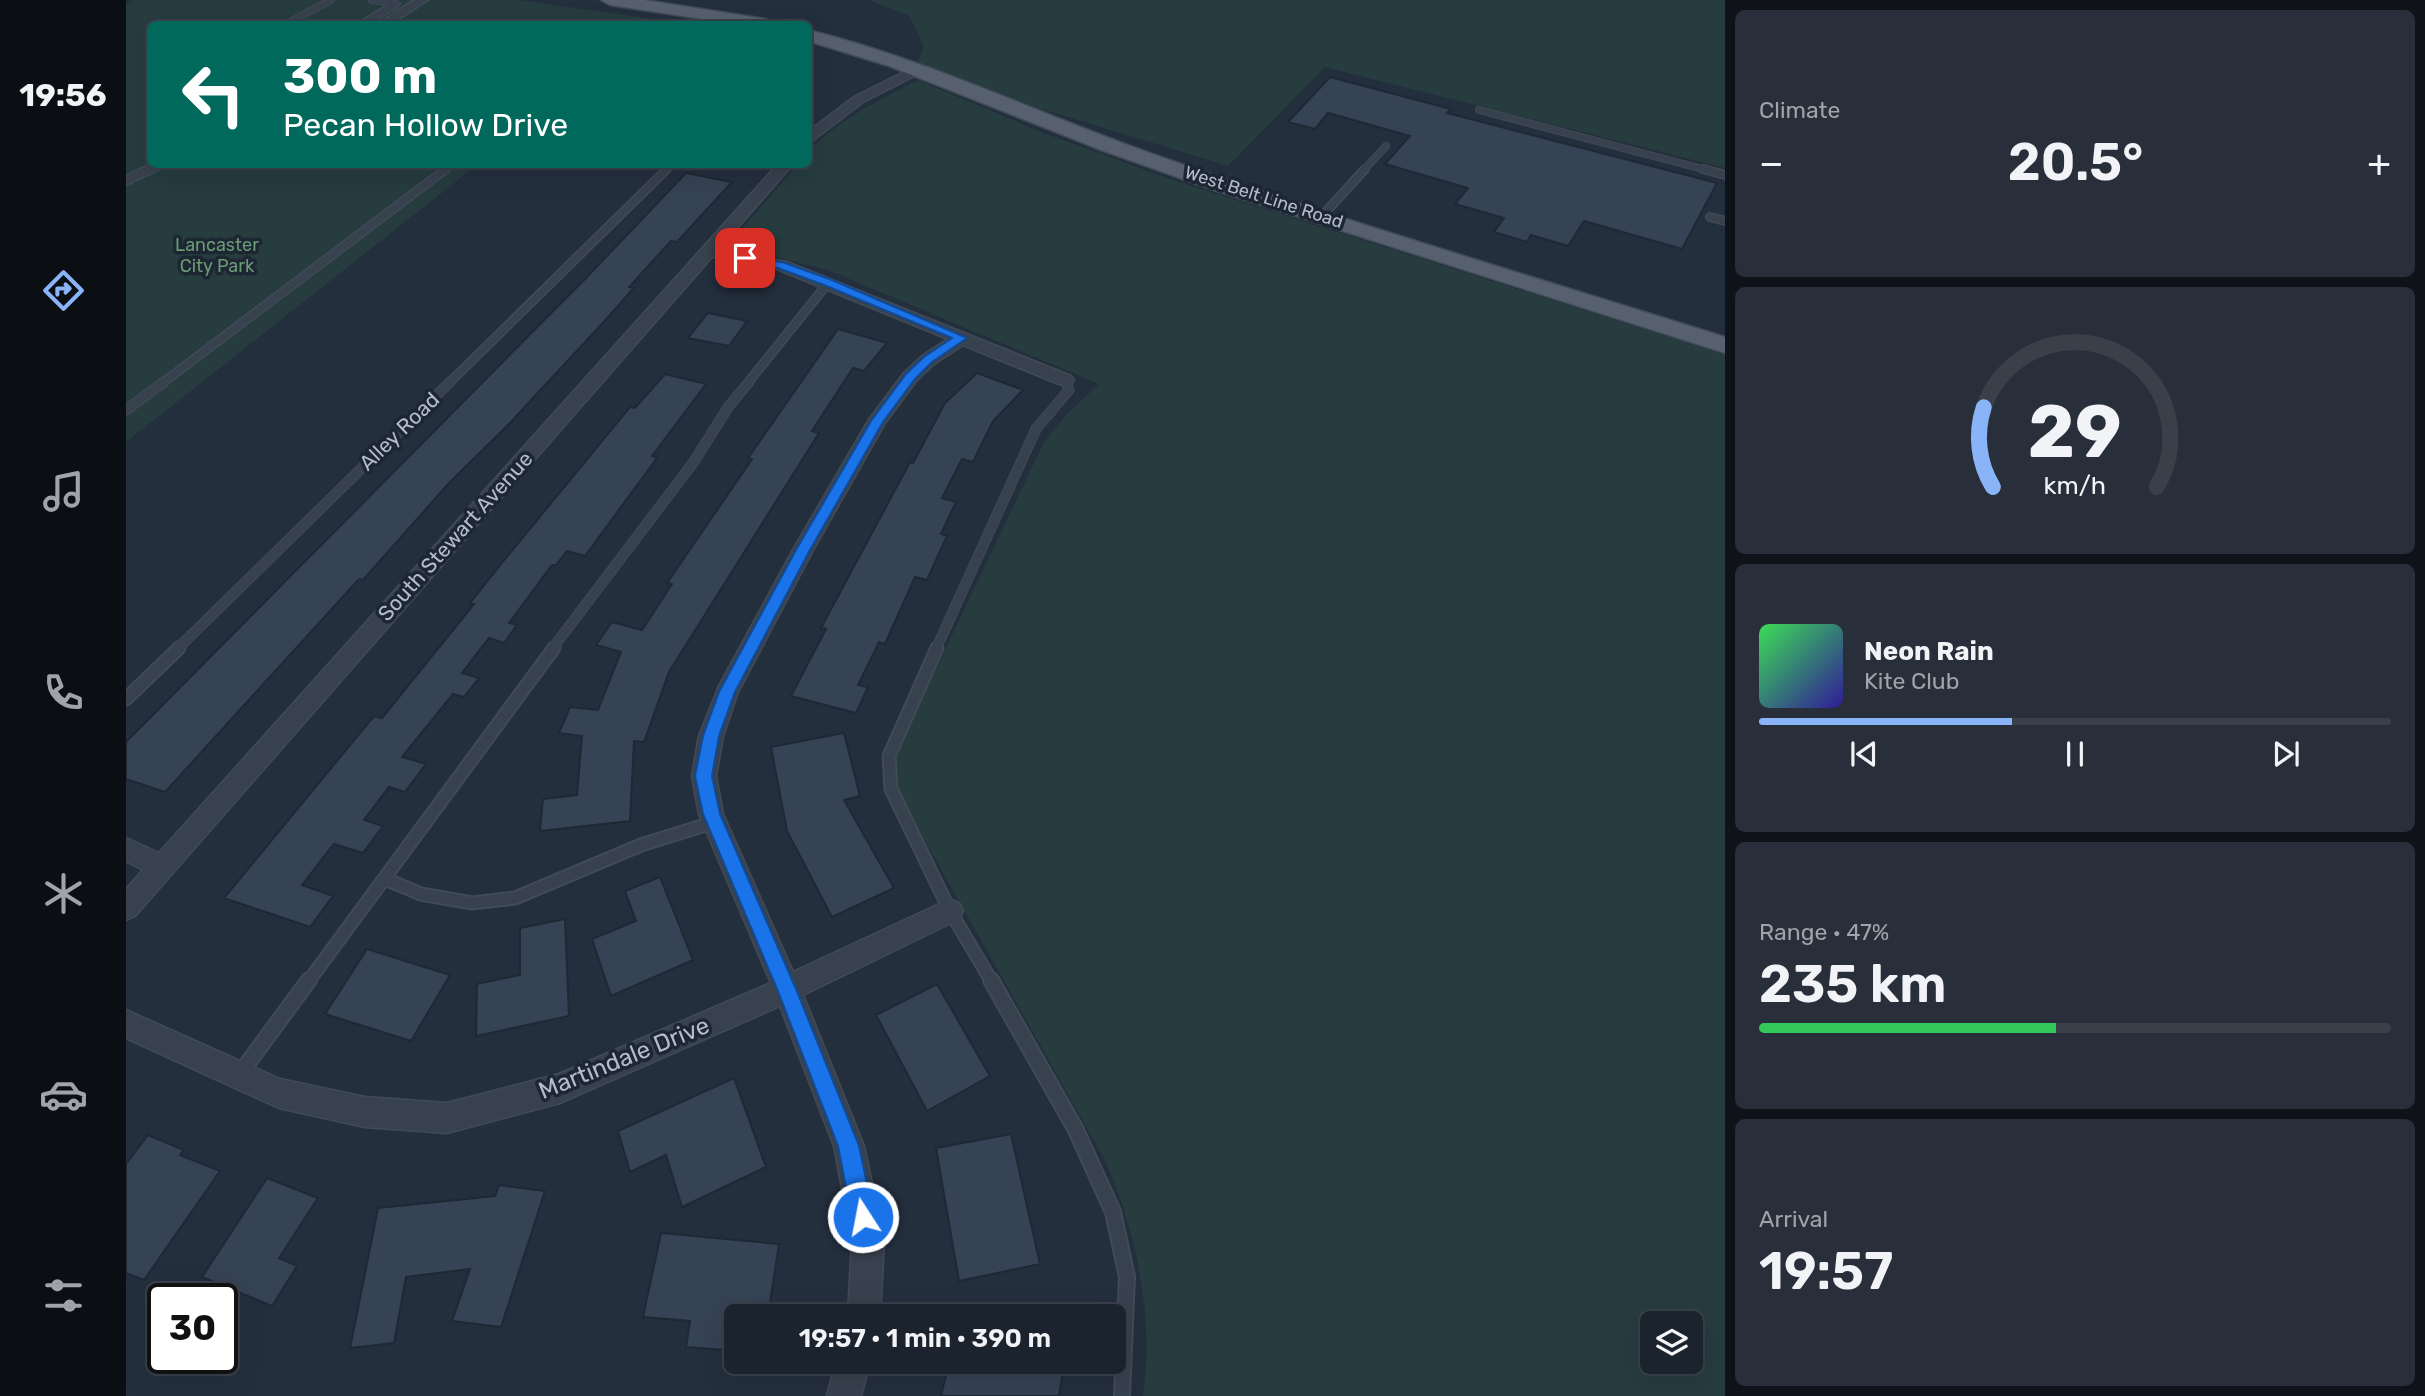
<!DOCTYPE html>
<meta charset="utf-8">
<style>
body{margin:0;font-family:Rubik,sans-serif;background:#282f3a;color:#f1f3f6;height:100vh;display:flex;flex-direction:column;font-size:26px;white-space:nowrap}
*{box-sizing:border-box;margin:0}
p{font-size:23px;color:#a0a4aa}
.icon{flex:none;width:38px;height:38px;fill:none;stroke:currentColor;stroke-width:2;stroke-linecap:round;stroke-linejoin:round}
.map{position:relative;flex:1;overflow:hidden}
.side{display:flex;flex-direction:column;gap:10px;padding:10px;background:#0f1319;width:700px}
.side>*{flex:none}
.top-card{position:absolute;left:21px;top:21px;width:665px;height:147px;border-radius:10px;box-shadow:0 7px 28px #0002,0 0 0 2px #39404a;background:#00695c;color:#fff;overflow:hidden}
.controls{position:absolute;left:1514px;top:1311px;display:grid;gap:14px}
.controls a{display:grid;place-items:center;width:63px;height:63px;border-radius:10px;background:#1b232e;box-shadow:0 7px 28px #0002,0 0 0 2px #39404a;font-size:35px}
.speed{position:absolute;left:21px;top:1283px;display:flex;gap:14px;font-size:35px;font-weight:700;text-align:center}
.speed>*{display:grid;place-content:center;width:91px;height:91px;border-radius:50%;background:#1b232e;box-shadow:0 7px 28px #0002,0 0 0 2px #39404a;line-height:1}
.speed .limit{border:4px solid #111;border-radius:10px;background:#fff;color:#111}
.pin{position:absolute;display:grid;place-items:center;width:60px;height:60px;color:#fff;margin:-30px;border-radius:14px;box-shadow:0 4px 10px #0006}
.me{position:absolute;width:77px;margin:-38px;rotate:349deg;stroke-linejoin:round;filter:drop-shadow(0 0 5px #0008)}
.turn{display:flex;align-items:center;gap:24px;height:147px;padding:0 21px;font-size:32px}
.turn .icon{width:91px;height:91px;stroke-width:2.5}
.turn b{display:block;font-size:49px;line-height:60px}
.big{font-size:52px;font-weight:600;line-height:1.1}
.side .card{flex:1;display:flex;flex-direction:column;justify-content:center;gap:10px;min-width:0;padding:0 24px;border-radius:10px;background:#282f3a}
.side .dial{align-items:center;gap:0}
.dial svg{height:182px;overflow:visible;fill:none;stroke:#39404a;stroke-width:7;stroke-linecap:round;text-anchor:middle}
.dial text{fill:#f1f3f6;stroke:none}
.song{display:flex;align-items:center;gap:21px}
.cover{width:84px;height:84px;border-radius:10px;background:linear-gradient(135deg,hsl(130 70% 55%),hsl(250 70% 35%))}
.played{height:7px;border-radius:4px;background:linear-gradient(90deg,#8ab4f8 40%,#39404a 40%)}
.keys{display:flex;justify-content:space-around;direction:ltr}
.heat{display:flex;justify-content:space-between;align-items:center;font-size:38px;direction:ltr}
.charge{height:10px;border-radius:5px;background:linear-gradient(90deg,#34c759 47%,#39404a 0)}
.trip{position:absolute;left:598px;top:1304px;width:402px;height:70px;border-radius:10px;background:#1b232e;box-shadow:0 7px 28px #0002,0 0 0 2px #39404a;font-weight:600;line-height:70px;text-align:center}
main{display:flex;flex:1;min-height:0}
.menu{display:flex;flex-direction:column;width:126px;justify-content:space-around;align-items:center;background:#0b0e12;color:#a0a4aa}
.menu .icon{width:49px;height:49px}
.menu .on{color:#8ab4f8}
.menu b{font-size:32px;color:#f1f3f6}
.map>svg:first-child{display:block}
.green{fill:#263c3f;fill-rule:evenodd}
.building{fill:#364354;stroke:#1f2835;stroke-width:2}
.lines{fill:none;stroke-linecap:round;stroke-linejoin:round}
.service-far4-casing{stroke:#414a57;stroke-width:8}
.service-far3-casing{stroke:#414a57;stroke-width:10}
.service-far2-casing{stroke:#414a57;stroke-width:11}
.service-far1-casing{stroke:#414a57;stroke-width:15}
.service-casing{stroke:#414a57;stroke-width:18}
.minor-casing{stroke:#414a57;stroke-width:3}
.primary-casing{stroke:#414a57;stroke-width:3}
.service-far4{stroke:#38414e;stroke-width:6}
.service-far3{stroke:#38414e;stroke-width:7}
.service-far2{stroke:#38414e;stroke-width:9}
.service-far1{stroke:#38414e;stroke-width:11}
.service{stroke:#38414e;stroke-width:14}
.minor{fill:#38414e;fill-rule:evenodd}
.primary{fill:#56606e;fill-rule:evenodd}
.route{fill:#1a73e8;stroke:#114b97;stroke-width:2}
.labels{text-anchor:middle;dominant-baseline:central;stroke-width:7;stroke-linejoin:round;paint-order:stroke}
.far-street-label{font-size:18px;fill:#b4bcc9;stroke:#1d2633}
.far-park-label{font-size:18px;fill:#6b9a76;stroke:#1d2633}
.street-label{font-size:21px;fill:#b4bcc9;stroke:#1d2633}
.near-street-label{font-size:24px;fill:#b4bcc9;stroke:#1d2633}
</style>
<main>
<nav class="menu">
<b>19:56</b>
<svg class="icon on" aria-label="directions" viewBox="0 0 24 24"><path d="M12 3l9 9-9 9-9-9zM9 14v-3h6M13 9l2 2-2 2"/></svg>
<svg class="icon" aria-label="music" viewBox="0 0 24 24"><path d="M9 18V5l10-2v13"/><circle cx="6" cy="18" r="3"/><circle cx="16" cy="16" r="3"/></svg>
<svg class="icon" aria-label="phone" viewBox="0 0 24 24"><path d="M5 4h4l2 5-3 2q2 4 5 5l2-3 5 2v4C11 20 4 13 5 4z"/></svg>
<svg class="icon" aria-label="climate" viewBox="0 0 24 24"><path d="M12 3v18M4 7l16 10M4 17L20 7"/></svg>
<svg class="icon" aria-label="car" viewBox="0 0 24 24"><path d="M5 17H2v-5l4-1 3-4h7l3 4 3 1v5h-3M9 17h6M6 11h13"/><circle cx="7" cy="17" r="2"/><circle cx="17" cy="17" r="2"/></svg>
<svg class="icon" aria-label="filters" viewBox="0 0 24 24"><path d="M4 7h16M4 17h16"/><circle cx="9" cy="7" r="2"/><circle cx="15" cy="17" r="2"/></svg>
</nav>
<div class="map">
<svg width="1599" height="1396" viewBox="0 0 1599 1396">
<rect width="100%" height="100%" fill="#242f3e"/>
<!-- green -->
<path class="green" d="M7,0H393L534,20L529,24H24V164L351,165L0,442V6Z
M743,0H1599V168L1199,67L1102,166L789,70L798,46L783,16Z
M792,80L915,132L1047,180L1599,355V1396H1017C1028,1315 1011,1234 979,1160L771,791L770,753L918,442L939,416L973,384L702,270L602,245L671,165L682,164L683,151C713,119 754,100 792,80ZM1526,1323H1564V1362H1526Z"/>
<!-- building -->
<path class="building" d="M1204,77L1325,109L1321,113L1591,183L1556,249L1458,221L1442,246L1405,235L1401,242L1368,232L1378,218L1329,204L1342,188L1259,164L1284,136L1202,113L1189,129L1162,122Z
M560,173L606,182L551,242L545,241L503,287L508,288L474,326L381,426L323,483L237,580L233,579L39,792L0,779V742L460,278Z
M582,313L621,321L603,346L562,338Z
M712,329L761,343L738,371L727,368L686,431L693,433L543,672L518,742L508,741L504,821L414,831L417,799L451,795L456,736L433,733L444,707L472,710L495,652L470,645L486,622L516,630L546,584L541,583L626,459L622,458Z
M851,373L897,390L867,421L847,462L836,459L816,498L830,502L815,534L821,536L801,580L789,577L759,644L753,642L732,685L742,687L730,713L665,696L700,629L695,628L784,462L787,463L819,403Z
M539,374L580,384L526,456L531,458L459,556L441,551L430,565H426L383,623L391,625L378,643L363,638L336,673L353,678L338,697L327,694L276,757L300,764L279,792L263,787L238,820L257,826L237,853L208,844L176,885L207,896L184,927L98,898L248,716L256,718L348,604L344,603L375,564L504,407L509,408Z
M718,733L734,796L718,800L768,888L706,917L661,831L645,747Z
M534,877L567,960L485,996L466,939L510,921L499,891Z
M439,919L443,1016L350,1036L351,984L394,975V928Z
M241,949L324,975L285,1041L199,1014Z
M811,984L864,1076L801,1111L750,1015Z
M608,1078L640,1167L556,1207L540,1155L504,1172L492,1131Z
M885,1134L914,1264L833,1281L810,1148Z
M22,1135L58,1150L54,1155L94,1171L18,1280L0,1273V1164Z
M141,1178L192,1198L153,1258L171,1266L146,1306L76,1277Z
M373,1185L419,1191L375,1327L326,1321L344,1269L280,1277L268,1343L224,1348L252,1208L369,1196Z
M535,1233L653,1244L642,1316H611V1351L560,1347L564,1321L517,1317Z
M823,1362H909L937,1371L933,1396H815Z"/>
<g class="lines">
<!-- service-far4 casing -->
<g class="service-far4-casing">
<path id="service-far4" d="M246,0L268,3
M160,24L205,0
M1353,110L1584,171
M635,164L655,169
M318,171L327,164
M539,171L546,164
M1237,171L1260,146"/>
</g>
<!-- service-far3 casing -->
<g class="service-far3-casing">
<path id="service-far3" d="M1577,169L1599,175
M1196,216L1239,169
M1584,217L1599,221
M939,380L940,384
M35,384L320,169
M322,384L541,169
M621,384L702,283"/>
</g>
<!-- service-far2 casing -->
<g class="service-far2-casing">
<path id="service-far2" d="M0,410L38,382
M51,649L324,382
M426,649L567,463L603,406L623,382
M810,649L910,429L943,390L940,382"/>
</g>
<!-- service-far1 casing -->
<g class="service-far1-casing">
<path id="service-far1" d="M811,648L763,756L765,789L824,911L866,982
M0,699L53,648
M259,879L295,894L346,903L389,898L515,845L589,822
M182,982L428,648"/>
</g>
<!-- service casing -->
<g class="service-casing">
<path id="service" d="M865,980L950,1130L987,1212L1001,1277L996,1396
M113,1075L183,980"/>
</g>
<!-- minor casing -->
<g class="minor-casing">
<path id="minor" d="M288,0H302L265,24H252Z
M268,1L274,4L272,6L244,24H231Z
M790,66L794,67V73L737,102L682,144V132L728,97Z
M25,164H45L0,185V176Z
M652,164H667L593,249L661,262L945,376L948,380L945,384H933L837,345L808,364L790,381L759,423L687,550L612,692L597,736L590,776L597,814L667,972L824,899L833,903L837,911L833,919L677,995L738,1146L758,1241L754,1316H722L726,1241L708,1146L654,1006L434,1103L321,1133L239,1127L153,1108L0,1038V1010L154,1079L239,1097L321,1103L433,1074L645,983L573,814L566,776L573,736L593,686L667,550L742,421L778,373L796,356L822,339L651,269L586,257L9,916L0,920V889L17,870L0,861V838L33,853Z
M710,1362H744L735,1396H701Z"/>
</g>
<!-- primary casing -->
<g class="primary-casing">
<path id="primary" d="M475,0H518L640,19L649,24H609L484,5Z
M682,30C804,60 917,116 1035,157C1221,222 1411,278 1599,337V353L1088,190L975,150L763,66L682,41Z"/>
</g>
<!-- service-far4 -->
<use href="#service-far4" class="service-far4"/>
<!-- service-far3 -->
<use href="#service-far3" class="service-far3"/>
<!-- service-far2 -->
<use href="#service-far2" class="service-far2"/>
<!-- service-far1 -->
<use href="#service-far1" class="service-far1"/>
<!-- service -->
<use href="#service" class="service"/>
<!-- minor -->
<use href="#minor" class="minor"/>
<!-- primary -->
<use href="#primary" class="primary"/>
</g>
<!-- route -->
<path class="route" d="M619,255L659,263L706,280L841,338L806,362L789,379L757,422L684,550L609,692L593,736L586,776L594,814L670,989L733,1146L748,1217L745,1225L737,1228L729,1225L726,1217L712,1146L651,989L577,814L569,776L577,736L593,692L670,550L745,421L780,374L798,357L826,338L698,285L652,268L615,260V256Z"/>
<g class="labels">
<!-- far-street labels -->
<g class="far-street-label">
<text transform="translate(1138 197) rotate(18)">West Belt Line Road</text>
</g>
<!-- far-park labels -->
<g class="far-park-label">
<text x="91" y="245">Lancaster<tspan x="91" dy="21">City Park</tspan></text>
</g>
<!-- street labels -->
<g class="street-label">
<text transform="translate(273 431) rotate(-44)">Alley Road</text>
<text transform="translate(329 536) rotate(-48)">South Stewart Avenue</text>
</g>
<!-- near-street labels -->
<g class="near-street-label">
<text transform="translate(498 1058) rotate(-22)">Martindale Drive</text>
</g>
</g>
</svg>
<div class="controls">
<a><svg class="icon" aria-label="layers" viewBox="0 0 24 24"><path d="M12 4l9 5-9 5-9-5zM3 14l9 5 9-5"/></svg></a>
</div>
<div class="speed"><div class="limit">30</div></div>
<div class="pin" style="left:619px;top:258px;background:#d93025"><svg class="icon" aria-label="arrive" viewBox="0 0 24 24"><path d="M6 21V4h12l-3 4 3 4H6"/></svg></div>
<svg class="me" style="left:737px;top:1217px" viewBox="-20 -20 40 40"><circle r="17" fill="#1a73e8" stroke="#fff" stroke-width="3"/><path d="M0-11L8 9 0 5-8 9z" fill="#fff"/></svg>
<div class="trip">19:57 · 1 min · 390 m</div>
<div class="top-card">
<div class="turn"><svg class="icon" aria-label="left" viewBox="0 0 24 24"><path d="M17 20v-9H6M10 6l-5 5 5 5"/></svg><div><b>300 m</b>Pecan Hollow Drive</div></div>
</div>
</div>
<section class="side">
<div class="card"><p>Climate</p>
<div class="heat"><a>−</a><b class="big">20.5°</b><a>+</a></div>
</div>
<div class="card dial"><svg viewBox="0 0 100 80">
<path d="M14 69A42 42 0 1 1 86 69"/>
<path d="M14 69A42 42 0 0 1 10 34" stroke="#8ab4f8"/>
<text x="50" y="56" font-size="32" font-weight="700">29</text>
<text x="50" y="72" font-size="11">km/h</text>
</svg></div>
<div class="card">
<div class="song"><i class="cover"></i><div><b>Neon Rain</b><p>Kite Club</p></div></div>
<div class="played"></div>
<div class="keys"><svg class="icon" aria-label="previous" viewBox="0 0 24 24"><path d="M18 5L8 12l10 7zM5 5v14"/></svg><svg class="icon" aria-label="pause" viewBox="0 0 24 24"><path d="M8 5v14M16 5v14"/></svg><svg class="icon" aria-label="next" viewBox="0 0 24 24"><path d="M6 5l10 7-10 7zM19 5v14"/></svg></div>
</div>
<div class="card"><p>Range · 47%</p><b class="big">235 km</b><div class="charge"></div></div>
<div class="card"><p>Arrival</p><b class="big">19:57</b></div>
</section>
</main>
